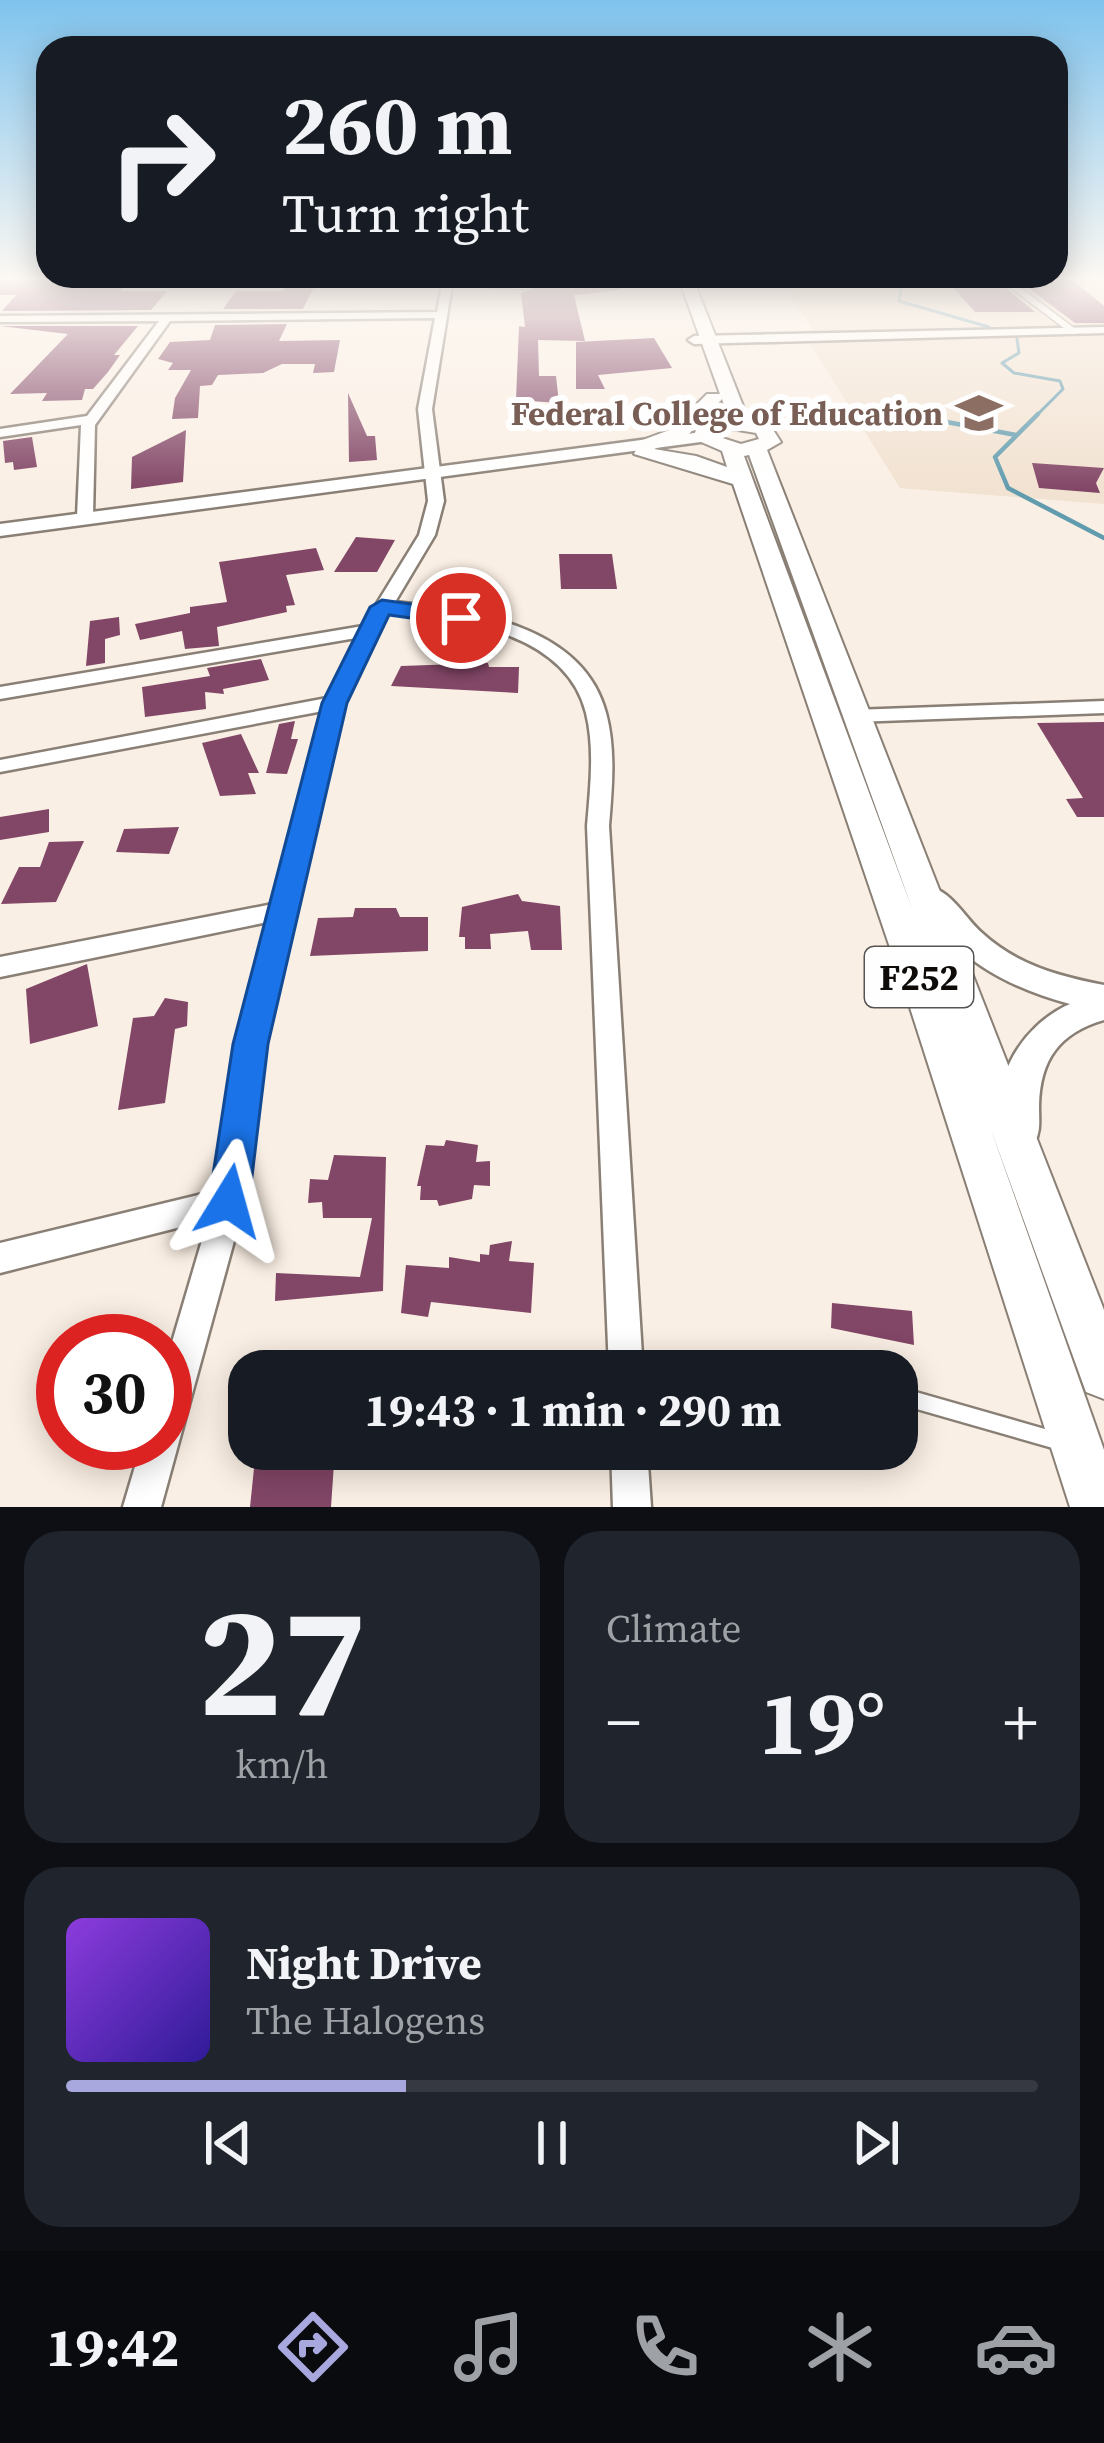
<!DOCTYPE html>
<meta charset="utf-8">
<style>
body{margin:0;font-family:"Source Serif 4",serif;background:#20242c;color:#f1f3f6;height:100vh;display:flex;flex-direction:column;font-size:45px;white-space:nowrap}
*{box-sizing:border-box;margin:0}
p{font-size:39px;color:#9ea1a6}
.icon{flex:none;width:66px;height:66px;fill:none;stroke:currentColor;stroke-width:2;stroke-linecap:round;stroke-linejoin:round}
.map{position:relative;height:1507px;overflow:hidden}
.side{display:flex;flex-direction:column;gap:24px;padding:24px;background:#0d0f14;flex:1}
.side>*{flex:none}
.top-card{position:absolute;left:36px;top:36px;width:1032px;height:252px;border-radius:36px;box-shadow:0 6px 30px #0003;background:#171b24;color:#f1f3f6;overflow:hidden}
.speed{position:absolute;left:36px;top:1314px;display:flex;gap:24px;font-size:60px;font-weight:700;text-align:center}
.speed>*{display:grid;place-content:center;width:156px;height:156px;border-radius:50%;background:#171b24;box-shadow:0 6px 30px #0003;line-height:1}
.speed .limit{border:18px solid #d22;background:#fff;color:#111}
.pin{position:absolute;display:grid;place-items:center;width:102px;height:102px;color:#fff;margin:-51px;border:6px solid #fff;border-radius:50%;box-shadow:0 3px 12px #0007}
.me{position:absolute;width:132px;margin:-66px;rotate:8deg;stroke-linejoin:round;filter:drop-shadow(0 0 9px #0008)}
.turn{display:flex;align-items:center;gap:42px;height:252px;padding:0 48px;font-size:54px}
.turn .icon{width:156px;height:156px;stroke-width:2.5}
.turn b{display:block;font-size:84px;line-height:102px}
.big{font-size:90px;font-weight:700;line-height:1.1}
.side .widget{flex:1;display:flex;flex-direction:column;justify-content:center;gap:18px;min-width:0;padding:0 42px;border-radius:36px;background:#20242c}
.side .dial{align-items:center;gap:0}
.dial b{font-size:156px;line-height:1}
.song{display:flex;align-items:center;gap:36px}
.cover{width:144px;height:144px;border-radius:18px;background:linear-gradient(135deg,hsl(270 70% 55%),hsl(250 70% 35%))}
.played{height:12px;border-radius:6px;background:linear-gradient(90deg,#a8a8df 35%,#363941 35%)}
.keys{display:flex;justify-content:space-around;direction:ltr}
.heat{display:flex;justify-content:space-between;align-items:center;font-size:66px;direction:ltr}
.side .tiles{flex:1;display:grid;gap:24px;grid-template-columns:1fr 1fr}
.widget:last-child{grid-column:span 2}
.trip{position:absolute;left:228px;top:1350px;width:690px;height:120px;border-radius:36px;background:#171b24;box-shadow:0 6px 30px #0003;font-weight:700;line-height:120px;text-align:center}
.tab-bar{display:flex;height:192px;justify-content:space-around;align-items:center;background:#090b0e;color:#9ea1a6}
.tab-bar .icon{width:84px;height:84px}
.tab-bar .active{color:#a8a8df}
.tab-bar b{font-size:54px;color:#f1f3f6}
.map>svg:first-child{display:block}
.built{fill:#f2e2d1}
.lines{fill:none;stroke-linecap:round;stroke-linejoin:round}
.stream-far1{stroke:#609bae;stroke-width:3}
.stream{stroke:#609bae;stroke-width:4.5}
.building{fill:#824666}
.service-far1-casing{stroke:#897f75;stroke-width:9}
.service-casing{stroke:#897f75;stroke-width:21}
.minor-casing{stroke:#897f75;stroke-width:5}
.secondary-casing{stroke:#897f75;stroke-width:5}
.primary-casing{stroke:#897f75;stroke-width:4}
.service-far1{stroke:#fff;stroke-width:6}
.service{stroke:#fff;stroke-width:16}
.minor{fill:#fff;fill-rule:evenodd}
.secondary{fill:#fff;fill-rule:evenodd}
.primary{fill:#fff;fill-rule:evenodd}
.route{fill:#1a73e8;stroke:#114b97;stroke-width:3}
.labels{text-anchor:middle;dominant-baseline:central;stroke-width:12;stroke-linejoin:round;paint-order:stroke}
.far-education-label{font-size:33px;font-weight:bold;fill:#785e54;stroke:#fefefe;text-anchor:end}
.shield{fill:#fefefe;stroke:#575452;stroke-width:3}
.shield-label{font-size:36px;font-weight:bold;fill:#0f0b08}
</style>
<div class="map">
<svg width="1104" height="1507" viewBox="0 0 1104 1507">
<rect width="100%" height="100%" fill="#faefe4"/>
<!-- built -->
<path class="built" d="M780,279H1104V504L900,488L802,331L813,330Z"/>
<g class="lines">
<!-- stream-far1 -->
<path class="stream-far1" d="M903,279L899,301L989,327
M1017,339L1019,353L1002,363L1014,373L1060,381L1063,389L1035,417"/>
<!-- stream -->
<path class="stream" d="M1038,414L995,457L1008,488L1104,538
M761,424H788
M812,424L936,420L1016,435"/>
</g>
<!-- building -->
<path class="building" d="M0,279H130L121,291H167L151,310L2,311L16,295H0Z
M289,279H318L303,309H223L236,291H283Z
M538,279H621V290L574,295L585,341L538,340L539,376H556L559,403L516,400L519,326L525,327L521,293L536,287Z
M1073,280L1104,306V323H1075L1019,281Z
M947,281H997L1035,312H975Z
M287,324L279,341L340,340L334,372L313,373L315,364H282L263,373L218,375L212,385L200,386L198,418L172,419L175,398L191,370H168L173,363L158,359L170,342L210,340L215,325Z
M0,326H138L114,355H120L108,372L93,389H85L82,400L42,401L47,393L10,394L68,334Z
M654,338L672,368L598,375L605,389H576V342Z
M348,393L367,436H375L377,460L349,462Z
M186,430L183,482L131,489L132,457Z
M32,437L37,467L14,470L13,462L5,463L3,441Z
M1032,463L1104,468L1096,483L1100,493L1039,488Z
M356,537L395,540L377,572H334Z
M316,548L324,570L286,575L295,605L286,606L287,612L217,627L219,646L185,649L182,631L140,640L135,624L190,613V607L227,602L219,562Z
M559,554H612L617,589H561Z
M119,617L120,635L105,639V663L86,666L90,621Z
M261,659L269,680L223,689L224,694L205,692L206,709L145,717L142,687L210,676L207,668Z
M488,663L489,667H519L518,693L391,686L401,666Z
M295,721L291,739H298L287,774L266,773L279,724Z
M1104,722V817H1077L1066,799L1083,798L1037,723Z
M241,734L259,773H248L256,794L220,796L202,743Z
M49,809V832L0,840V817Z
M179,827L169,854L116,852L124,829Z
M84,841L56,902L1,904L19,867H40L49,842Z
M518,894L522,901L560,906L562,950H531L528,931L490,934L491,949H465V937H459L462,907Z
M355,908H396L400,917H428V951L310,956L318,918L353,917Z
M87,964L98,1026L30,1044L26,989Z
M165,998L188,1002L187,1026L175,1029L165,1103L118,1110L133,1018L154,1016Z
M446,1140L478,1145L476,1162L490,1161V1186L474,1185L472,1199L439,1206L437,1200H420L421,1186H417L426,1145L444,1146Z
M334,1155L386,1157L383,1291L275,1301L276,1273L360,1277L372,1218H323L322,1202L308,1203L310,1179L328,1180Z
M512,1241L509,1261L534,1263L531,1313L431,1302L428,1317L401,1313L406,1265L449,1268V1257L480,1262V1254L489,1255L490,1245Z
M832,1303L912,1311L914,1345L831,1328Z
M256,1449H335L331,1507H250Z"/>
<g class="lines">
<!-- service-far1 casing -->
<g class="service-far1-casing">
<path id="service-far1" d="M487,279L492,285L525,286
M1004,279L1073,331"/>
</g>
<!-- service casing -->
<g class="service-casing">
<path id="service" d="M799,1367L812,1371
M897,1395L1061,1442"/>
</g>
<!-- minor casing -->
<g class="minor-casing">
<path id="minor" d="M443,279H453L432,409L444,501L435,535L395,602C472,610 583,625 606,713C616,750 612,789 609,826L643,1371H609L587,826C590,789 595,749 586,713C566,632 458,618 388,613L345,703L264,1044L245,1201L161,1507H123L142,1443H165V1366L208,1220L0,1273V1243L215,1191L236,1044L268,922L0,977V957L273,904L323,711L0,772V760L327,698L356,638L0,699V687L363,626L419,535L428,501L418,409L435,318L170,321L95,425L93,517L85,522L77,517L81,425L0,437V429L87,416L159,321L0,322V316L437,312Z
M1104,327V333L694,344L688,340L694,336Z
M1104,701V713L854,722L844,716L854,710Z
M611,1449H647L651,1507H613Z"/>
</g>
<!-- secondary casing -->
<g class="secondary-casing">
<path id="secondary" d="M702,432L711,437L708,441L0,536V524Z
M933,888C953,894 966,919 982,933C1017,965 1058,976 1104,985V1020C1059,1033 1040,1060 1039,1106C1039,1121 1041,1131 1034,1144L1021,1149L1008,1144C981,1091 1020,1025 1070,1004C1006,987 952,957 917,899L922,891Z"/>
</g>
<!-- primary casing -->
<g class="primary-casing">
<path id="primary" d="M679,279H693L749,421L770,425L781,442L767,450L1104,1310V1399L1086,1392L990,1127L1104,1450V1507H1070L905,992L733,484L634,454L640,441L672,429L707,394H720ZM722,399L729,418L699,425L692,438L722,451L727,467L696,456L654,449L686,437ZM732,429L756,433L759,439L741,444L713,435ZM749,455L913,911L744,456Z"/>
</g>
<!-- service-far1 -->
<use href="#service-far1" class="service-far1"/>
<!-- service -->
<use href="#service" class="service"/>
<!-- minor -->
<use href="#minor" class="minor"/>
<!-- secondary -->
<use href="#secondary" class="secondary"/>
<!-- primary -->
<use href="#primary" class="primary"/>
</g>
<!-- sky -->
<linearGradient id="sky" x2="0" y2="1"><stop stop-color="#7fc3ed"/><stop offset="0.57" stop-color="#fdf8f3"/><stop offset="1" stop-color="#fdf8f3" stop-opacity="0"/></linearGradient>
<rect width="1104" height="490" fill="url(#sky)"/>
<!-- route -->
<path class="route" d="M382,600L461,611L473,618L461,625L389,615L347,703L268,1044L249,1201L243,1214L229,1219L215,1214L209,1201L233,1044L322,703L370,607Z"/>
<!-- icons -->
<defs>
<g id="school-bare" transform="scale(3.6)"><path d="M0-5L7-2L0 1L-7-2ZM-4 1L0 2.5L4 1V4Q0 6-4 4Z" fill="#8d6e63" stroke="#fefefe" stroke-width="2.5" paint-order="stroke"/></g>
</defs>
<g fill-rule="evenodd">
<use href="#school-bare" x="979" y="413"/>
</g>
<g class="labels">
<!-- far-education labels -->
<g class="far-education-label">
<text x="943" y="413">Federal College of Education</text>
</g>
<!-- shield labels -->
<rect class="shield" x="865" y="947" width="108" height="60" rx="9"/>
<g class="shield-label">
<text x="919" y="977">F252</text>
</g>
</g>
</svg>
<div class="speed"><div class="limit">30</div></div>
<div class="pin" style="left:461px;top:618px;background:#d93025"><svg class="icon" aria-label="arrive" viewBox="0 0 24 24"><path d="M6 21V4h12l-3 4 3 4H6"/></svg></div>
<svg class="me" style="left:229px;top:1201px" viewBox="-20 -20 40 40"><path d="M0-17L14 15 0 8-14 15z" fill="#1a73e8" stroke="#fff" stroke-width="4"/></svg>
<div class="trip">19:43 · 1 min · 290 m</div>
<div class="top-card">
<div class="turn"><svg class="icon" aria-label="right" viewBox="0 0 24 24"><path d="M7 20v-9h11M14 6l5 5-5 5"/></svg><div><b>260 m</b>Turn right</div></div>
</div>
</div>
<section class="side">
<div class="tiles">
<div class="widget dial"><b>27</b><p>km/h</p></div>
<div class="widget"><p>Climate</p>
<div class="heat"><a>−</a><b class="big">19°</b><a>+</a></div>
</div>
<div class="widget">
<div class="song"><i class="cover"></i><div><b>Night Drive</b><p>The Halogens</p></div></div>
<div class="played"></div>
<div class="keys"><svg class="icon" aria-label="previous" viewBox="0 0 24 24"><path d="M18 5L8 12l10 7zM5 5v14"/></svg><svg class="icon" aria-label="pause" viewBox="0 0 24 24"><path d="M8 5v14M16 5v14"/></svg><svg class="icon" aria-label="next" viewBox="0 0 24 24"><path d="M6 5l10 7-10 7zM19 5v14"/></svg></div>
</div>
</div>
</section>
<nav class="tab-bar">
<b>19:42</b>
<svg class="icon active" aria-label="directions" viewBox="0 0 24 24"><path d="M12 3l9 9-9 9-9-9zM9 14v-3h6M13 9l2 2-2 2"/></svg>
<svg class="icon" aria-label="music" viewBox="0 0 24 24"><path d="M9 18V5l10-2v13"/><circle cx="6" cy="18" r="3"/><circle cx="16" cy="16" r="3"/></svg>
<svg class="icon" aria-label="phone" viewBox="0 0 24 24"><path d="M5 4h4l2 5-3 2q2 4 5 5l2-3 5 2v4C11 20 4 13 5 4z"/></svg>
<svg class="icon" aria-label="climate" viewBox="0 0 24 24"><path d="M12 3v18M4 7l16 10M4 17L20 7"/></svg>
<svg class="icon" aria-label="car" viewBox="0 0 24 24"><path d="M5 17H2v-5l4-1 3-4h7l3 4 3 1v5h-3M9 17h6M6 11h13"/><circle cx="7" cy="17" r="2"/><circle cx="17" cy="17" r="2"/></svg>
</nav>
